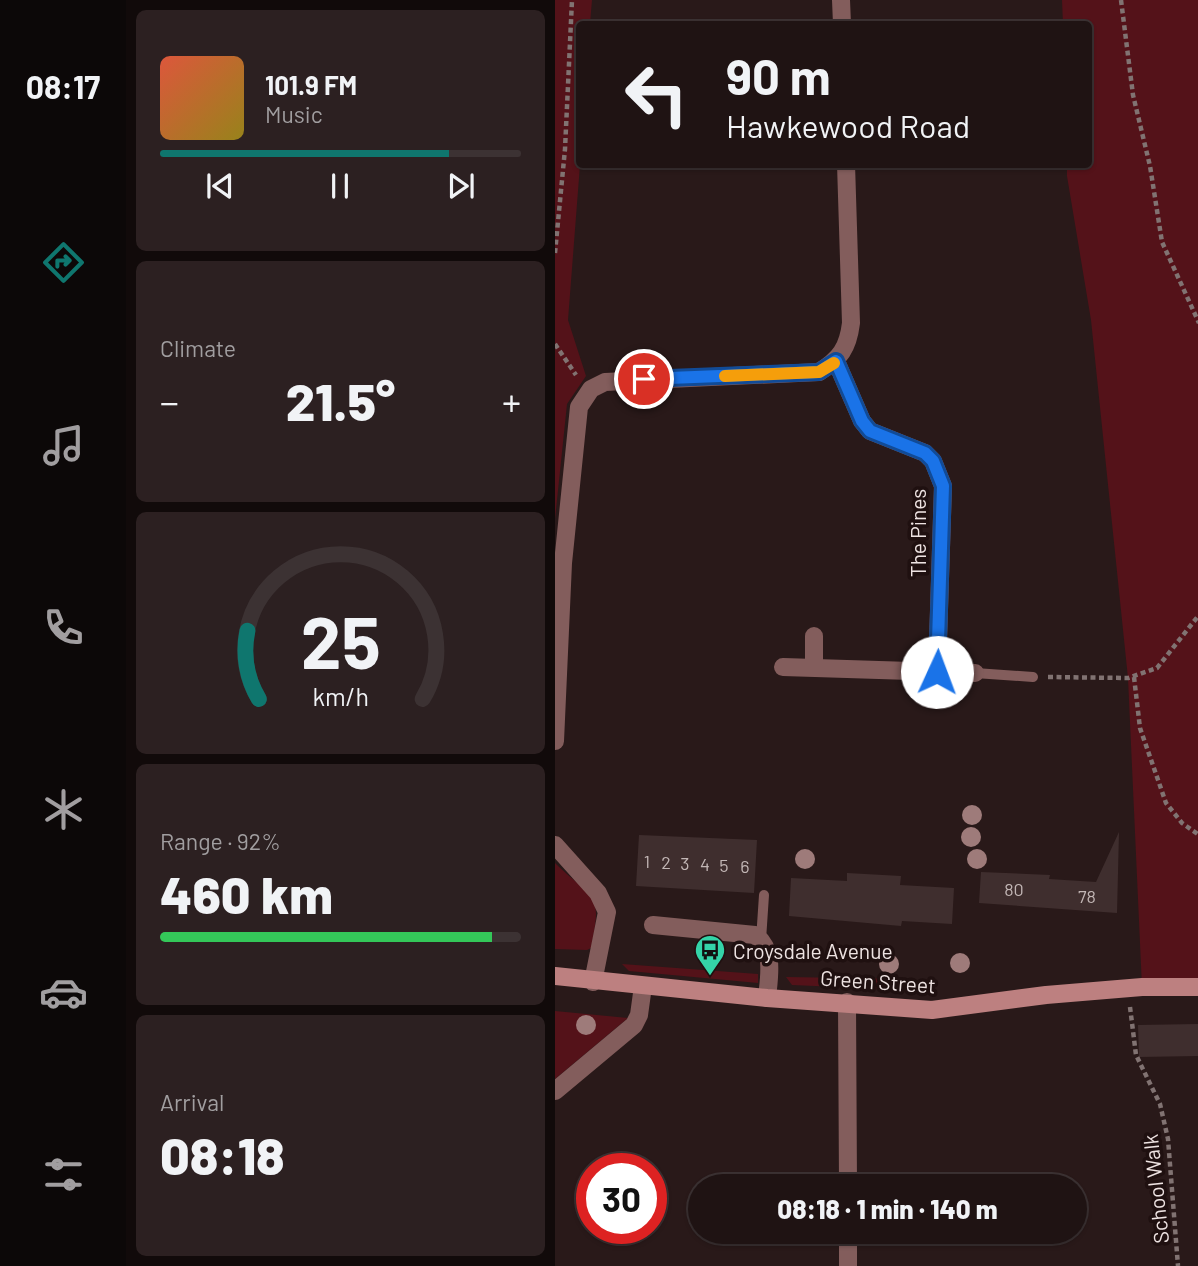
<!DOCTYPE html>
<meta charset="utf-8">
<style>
body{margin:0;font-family:Barlow,sans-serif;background:#2c2021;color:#f1f3f6;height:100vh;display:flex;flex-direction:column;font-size:26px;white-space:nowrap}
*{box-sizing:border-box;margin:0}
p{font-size:23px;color:#a19ea0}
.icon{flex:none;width:38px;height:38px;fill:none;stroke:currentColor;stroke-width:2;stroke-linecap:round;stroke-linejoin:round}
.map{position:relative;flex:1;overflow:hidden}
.panel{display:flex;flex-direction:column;gap:10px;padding:10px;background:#110a0a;width:429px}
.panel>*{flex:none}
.top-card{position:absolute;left:21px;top:21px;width:516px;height:147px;border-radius:7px;box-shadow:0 2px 5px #0004,0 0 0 2px #3c3233;background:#1f1313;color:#f1f3f6;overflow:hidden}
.speed{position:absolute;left:21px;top:1153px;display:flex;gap:14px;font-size:35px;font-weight:700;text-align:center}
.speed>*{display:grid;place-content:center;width:91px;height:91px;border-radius:50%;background:#1f1313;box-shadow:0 2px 5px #0004,0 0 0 2px #3c3233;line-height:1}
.speed .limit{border:10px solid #d22;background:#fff;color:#111}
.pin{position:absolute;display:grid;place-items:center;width:60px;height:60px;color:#fff;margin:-30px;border:4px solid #fff;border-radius:50%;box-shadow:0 2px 7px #0007}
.me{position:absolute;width:77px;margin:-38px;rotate:2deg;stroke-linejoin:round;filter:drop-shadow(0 0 5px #0008)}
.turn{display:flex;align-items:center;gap:24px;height:147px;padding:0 35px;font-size:32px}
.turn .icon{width:91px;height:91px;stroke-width:2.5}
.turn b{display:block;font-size:49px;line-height:60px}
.big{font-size:52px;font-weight:800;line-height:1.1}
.panel .card{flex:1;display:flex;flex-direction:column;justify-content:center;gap:10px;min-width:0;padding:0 24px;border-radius:10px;background:#2c2021}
.panel .dial{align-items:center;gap:0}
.dial svg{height:182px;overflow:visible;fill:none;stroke:#3c3233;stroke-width:7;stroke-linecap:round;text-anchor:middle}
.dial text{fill:#f1f3f6;stroke:none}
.song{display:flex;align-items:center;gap:21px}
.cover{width:84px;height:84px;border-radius:10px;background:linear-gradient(135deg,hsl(10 70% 55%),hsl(50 70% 35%))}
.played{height:7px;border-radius:4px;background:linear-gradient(90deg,#0f766e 80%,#3c3233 80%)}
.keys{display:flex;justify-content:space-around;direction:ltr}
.heat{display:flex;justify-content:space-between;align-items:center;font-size:38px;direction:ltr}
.charge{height:10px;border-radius:5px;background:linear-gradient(90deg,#34c759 92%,#3c3233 0)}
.trip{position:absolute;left:133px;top:1174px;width:399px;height:70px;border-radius:35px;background:#1f1313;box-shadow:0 2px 5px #0004,0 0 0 2px #3c3233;font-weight:800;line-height:70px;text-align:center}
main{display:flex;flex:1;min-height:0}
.dock{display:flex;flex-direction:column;width:126px;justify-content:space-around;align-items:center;background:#0c0808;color:#a19ea0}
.dock .icon{width:49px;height:49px}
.dock .selected{color:#0f766e}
.dock b{font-size:32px;color:#f1f3f6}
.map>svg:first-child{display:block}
.green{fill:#541219}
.building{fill:#3f2e2e}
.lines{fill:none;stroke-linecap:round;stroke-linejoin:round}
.path{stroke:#817372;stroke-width:4.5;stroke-dasharray:5 3.5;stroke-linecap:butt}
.lane{stroke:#835d5c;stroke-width:10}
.street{stroke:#835d5c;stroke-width:18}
.secondary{stroke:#bd8080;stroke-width:18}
.tree{fill:#9e7b7a}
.route-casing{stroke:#114b97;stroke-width:18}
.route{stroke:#1a73e8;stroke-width:12}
.slow{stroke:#f59e0b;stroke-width:12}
.labels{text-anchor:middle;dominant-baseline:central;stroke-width:7;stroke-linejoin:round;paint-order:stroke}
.number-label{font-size:18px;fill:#c2b6b5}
.street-label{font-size:21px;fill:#eee3e2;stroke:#1f1010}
.poi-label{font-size:21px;fill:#eee3e2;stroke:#1f1010;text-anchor:start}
</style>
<main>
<nav class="dock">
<b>08:17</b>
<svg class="icon selected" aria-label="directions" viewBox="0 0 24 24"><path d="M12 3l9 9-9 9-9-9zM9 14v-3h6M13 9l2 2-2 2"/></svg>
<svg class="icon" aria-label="music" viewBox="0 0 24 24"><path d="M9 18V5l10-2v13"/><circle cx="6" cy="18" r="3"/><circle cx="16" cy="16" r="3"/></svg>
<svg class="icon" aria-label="phone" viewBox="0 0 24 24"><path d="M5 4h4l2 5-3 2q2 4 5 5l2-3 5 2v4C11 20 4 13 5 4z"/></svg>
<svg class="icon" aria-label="climate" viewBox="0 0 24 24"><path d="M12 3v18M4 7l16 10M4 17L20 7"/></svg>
<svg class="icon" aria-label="car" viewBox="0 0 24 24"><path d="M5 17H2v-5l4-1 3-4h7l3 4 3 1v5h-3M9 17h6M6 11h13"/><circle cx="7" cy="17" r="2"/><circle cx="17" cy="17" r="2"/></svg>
<svg class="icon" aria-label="filters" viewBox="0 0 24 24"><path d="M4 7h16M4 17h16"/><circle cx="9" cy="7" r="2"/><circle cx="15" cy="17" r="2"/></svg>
</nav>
<section class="panel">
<div class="card">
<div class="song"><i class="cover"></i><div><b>101.9 FM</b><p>Music</p></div></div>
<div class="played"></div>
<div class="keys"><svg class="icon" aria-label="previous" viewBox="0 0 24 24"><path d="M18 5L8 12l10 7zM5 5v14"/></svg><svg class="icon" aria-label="pause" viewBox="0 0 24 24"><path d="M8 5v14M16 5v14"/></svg><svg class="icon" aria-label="next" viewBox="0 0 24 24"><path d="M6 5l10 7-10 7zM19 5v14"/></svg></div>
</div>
<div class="card"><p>Climate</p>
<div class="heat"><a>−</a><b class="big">21.5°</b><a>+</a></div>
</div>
<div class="card dial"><svg viewBox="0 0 100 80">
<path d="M14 69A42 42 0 1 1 86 69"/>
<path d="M14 69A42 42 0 0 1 9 39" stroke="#0f766e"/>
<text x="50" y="56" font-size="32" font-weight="700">25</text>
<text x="50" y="72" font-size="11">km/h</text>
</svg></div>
<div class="card"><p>Range · 92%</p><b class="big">460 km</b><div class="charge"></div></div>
<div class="card"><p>Arrival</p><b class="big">08:18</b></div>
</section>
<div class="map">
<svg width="644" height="1266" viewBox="0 0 644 1266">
<rect width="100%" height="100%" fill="#291919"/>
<!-- green -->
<path class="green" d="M0,0H37L35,24H24L25,165L13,320L31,376L12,404L0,519Z
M507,0H643V987H587L573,678L536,320L512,176V165L534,164V24H508Z
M0,863C39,901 48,890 36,948L32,950L0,949Z
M67,964L203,974V983L74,971Z
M231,977L356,979L353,990L237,985Z
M0,1011L73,1018L0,1079Z"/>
<!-- building -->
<path class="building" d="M564,832L562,913L424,903L426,872L495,875L494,879L541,882Z
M84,835L202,840L199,893L81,886Z
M292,873L346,876L345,885L399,888L397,924L347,921L346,926L234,916L236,878L292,881Z
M643,1024V1056L584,1057L583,1025Z"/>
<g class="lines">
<!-- path -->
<path class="path" d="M566,0L578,95L595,166L607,242L644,323
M0,253L10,149L17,0
M0,344L21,375
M493,677L573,678L602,668L644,615
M579,677L585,728L611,803L627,823L644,835
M575,1007L581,1055L605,1104L613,1139L623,1266"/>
<!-- lane -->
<path class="lane" d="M420,673L478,677
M206,940L209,895"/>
<!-- street -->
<path class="street" d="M286,0L287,24
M281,361L307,421L315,431L370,453L378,461L388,486L382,672
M259,636V668
M228,667L420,673
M0,741L8,563L24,407L36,389L50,382L264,372C285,359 293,348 296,323L291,164
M0,845L43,893L52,912L38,982
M98,925L200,935C220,950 214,977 212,998
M292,1002L293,1186
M0,1091L79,1025L84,1015L88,986
M293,1232V1266"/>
<!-- secondary -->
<path class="secondary" d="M0,976L212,998L377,1010L491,995L587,987H644"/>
</g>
<!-- trees -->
<g class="tree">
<circle cx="417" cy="815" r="10"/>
<circle cx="416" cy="837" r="10"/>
<circle cx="250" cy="859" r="10"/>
<circle cx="422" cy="859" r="10"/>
<circle cx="405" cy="963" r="10"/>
<circle cx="334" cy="964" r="10"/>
<circle cx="31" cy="1025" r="10"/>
</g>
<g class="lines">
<!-- route casing -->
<g class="route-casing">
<path id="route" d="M89,379L264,372L281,361L307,421L315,431L370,453L378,461L388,486L382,672"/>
</g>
<!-- route -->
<use href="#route" class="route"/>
<!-- slow -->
<path class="slow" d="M170,376L264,372L279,363"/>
</g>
<!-- icons -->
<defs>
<g id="bus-pin" transform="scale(1.575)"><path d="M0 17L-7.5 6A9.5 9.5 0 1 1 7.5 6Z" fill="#34d4a8" stroke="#1f1010"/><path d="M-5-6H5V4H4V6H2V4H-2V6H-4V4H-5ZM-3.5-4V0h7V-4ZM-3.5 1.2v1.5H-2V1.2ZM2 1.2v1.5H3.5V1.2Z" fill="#111"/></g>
</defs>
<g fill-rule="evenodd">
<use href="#bus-pin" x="155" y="950"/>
</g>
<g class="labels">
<!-- number labels -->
<g class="number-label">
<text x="92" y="861">1</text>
<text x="111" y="862">2</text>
<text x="130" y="863">3</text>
<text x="150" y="864">4</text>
<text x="169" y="865">5</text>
<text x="190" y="866">6</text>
<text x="459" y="889">80</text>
<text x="532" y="896">78</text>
</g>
<!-- street labels -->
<g class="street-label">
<text transform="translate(362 533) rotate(-90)">The Pines</text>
<text transform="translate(323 981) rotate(4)">Green Street</text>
<text transform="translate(600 1189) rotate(-96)">School Walk</text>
</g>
<!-- poi labels -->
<g class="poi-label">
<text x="178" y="950">Croysdale Avenue</text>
</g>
</g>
</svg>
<div class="speed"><div class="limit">30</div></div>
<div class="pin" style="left:89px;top:379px;background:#d93025"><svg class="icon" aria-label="arrive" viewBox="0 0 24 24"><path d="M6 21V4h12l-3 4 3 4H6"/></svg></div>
<svg class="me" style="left:382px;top:672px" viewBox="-20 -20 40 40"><circle r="19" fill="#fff"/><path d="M0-13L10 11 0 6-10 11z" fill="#1a73e8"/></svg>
<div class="trip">08:18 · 1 min · 140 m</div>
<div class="top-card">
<div class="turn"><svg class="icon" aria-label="left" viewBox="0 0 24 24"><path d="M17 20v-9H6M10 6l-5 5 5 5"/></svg><div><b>90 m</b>Hawkewood Road</div></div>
</div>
</div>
</main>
